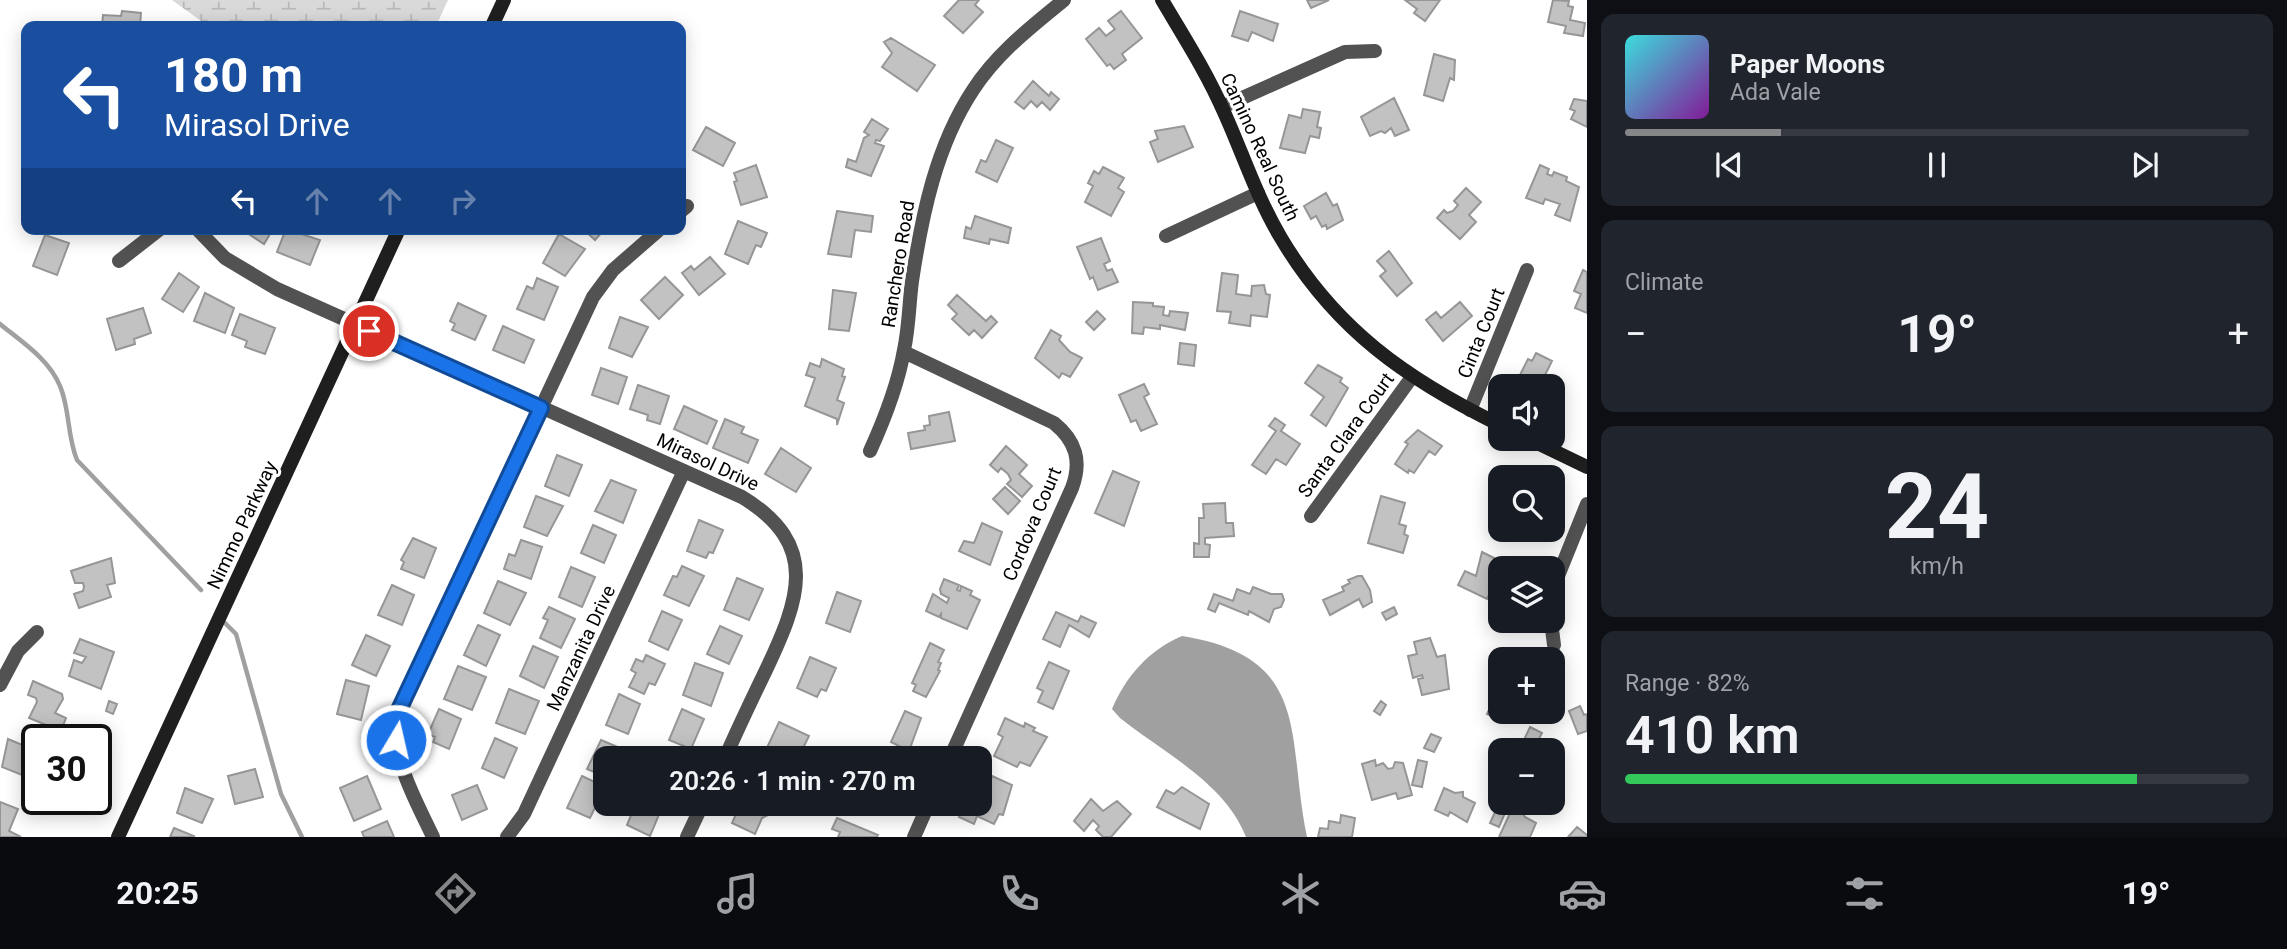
<!DOCTYPE html>
<meta charset="utf-8">
<style>
body{margin:0;font-family:Roboto,sans-serif;background:#20242c;color:#f1f3f6;height:100vh;display:flex;flex-direction:column;font-size:26px;white-space:nowrap}
*{box-sizing:border-box;margin:0}
p{font-size:23px;color:#9ea1a6}
.icon{flex:none;width:38px;height:38px;fill:none;stroke:currentColor;stroke-width:2;stroke-linecap:round;stroke-linejoin:round}
.map{position:relative;flex:1;overflow:hidden}
.drawer{display:flex;flex-direction:column;gap:14px;padding:14px;background:#0d0f14;width:700px}
.drawer>*{flex:none}
.top-card{position:absolute;left:21px;top:21px;width:665px;height:214px;border-radius:14px;box-shadow:0 4px 18px #0003;background:#1a4fa0;color:#fff;overflow:hidden}
.buttons{position:absolute;left:1488px;top:374px;display:grid;gap:14px}
.buttons a{display:grid;place-items:center;width:77px;height:77px;border-radius:14px;background:#171b24;box-shadow:0 4px 18px #0003;font-size:35px}
.speed{position:absolute;left:21px;top:724px;display:flex;gap:14px;font-size:35px;font-weight:700;text-align:center}
.speed>*{display:grid;place-content:center;width:91px;height:91px;border-radius:50%;background:#171b24;box-shadow:0 4px 18px #0003;line-height:1}
.speed .limit{border:4px solid #111;border-radius:10px;background:#fff;color:#111}
.pin{position:absolute;display:grid;place-items:center;width:60px;height:60px;color:#fff;margin:-30px;border:4px solid #fff;border-radius:50%;box-shadow:0 2px 7px #0007}
.me{position:absolute;width:77px;margin:-38px;rotate:9deg;stroke-linejoin:round;filter:drop-shadow(0 0 5px #0008)}
.turn{display:flex;align-items:center;gap:24px;height:147px;padding:0 28px;font-size:32px}
.turn .icon{width:91px;height:91px;stroke-width:2.5}
.turn b{display:block;font-size:49px;line-height:60px}
.lanes{display:flex;align-items:center;height:66px;padding:0 28px;background:#0003;justify-content:center;gap:35px;direction:ltr}
.lanes .off{opacity:.35}
.big{font-size:52px;font-weight:600;line-height:1.1}
.drawer .tile{flex:1;display:flex;flex-direction:column;justify-content:center;gap:10px;min-width:0;padding:0 24px;border-radius:14px;background:#20242c}
.drawer .dial{align-items:center;gap:0}
.dial b{font-size:91px;line-height:1}
.song{display:flex;align-items:center;gap:21px}
.cover{width:84px;height:84px;border-radius:10px;background:linear-gradient(135deg,hsl(180 70% 55%),hsl(290 70% 35%))}
.played{height:7px;border-radius:4px;background:linear-gradient(90deg,#858687 25%,#363941 25%)}
.keys{display:flex;justify-content:space-around;direction:ltr}
.heat{display:flex;justify-content:space-between;align-items:center;font-size:38px;direction:ltr}
.charge{height:10px;border-radius:5px;background:linear-gradient(90deg,#34c759 82%,#363941 0)}
.trip{position:absolute;left:593px;top:746px;width:399px;height:70px;border-radius:14px;background:#171b24;box-shadow:0 4px 18px #0003;font-weight:600;line-height:70px;text-align:center}
.tabs{display:flex;height:112px;justify-content:space-around;align-items:center;background:#090b0e;color:#9ea1a6}
.tabs .icon{width:49px;height:49px}
.tabs .active{color:#858687}
.tabs b{font-size:32px;color:#f1f3f6}
main{display:flex;flex:1;min-height:0}
.map>svg:first-child{display:block}
.wetland{fill:url(#wetland-marsh)}
.water{fill:#a0a0a0}
.lines{fill:none;stroke-linecap:round;stroke-linejoin:round}
.stream{stroke:#a0a0a0;stroke-width:4.5}
.building{fill:#c2c2c2;stroke:#969696;stroke-width:2}
.street{stroke:#525252;stroke-width:14}
.secondary{stroke:#1f1f1f;stroke-width:14}
.route-casing{stroke:#114b97;stroke-width:18}
.route{stroke:#1a73e8;stroke-width:12}
.labels{text-anchor:middle;dominant-baseline:central;stroke-width:6;stroke-linejoin:round;paint-order:stroke}
.street-label{font-size:19px;fill:#000;stroke:#fff}
</style>
<main>
<div class="map">
<svg width="1587" height="837" viewBox="0 0 1587 837">
<defs>
<pattern id="wetland-marsh" width="20" height="14" patternUnits="userSpaceOnUse" patternTransform="scale(1.75)"><rect width="20" height="14" fill="#d9d9d9"/><path d="M1 5h8M5 5V1M11 12h8M15 12V8" fill="none" stroke="#b8b8b8"/></pattern>
</defs>
<rect width="100%" height="100%" fill="#fff"/>
<!-- wetland -->
<path class="wetland" d="M172,0H448L436,26H208Z"/>
<!-- water -->
<path class="water" d="M1182,636C1313,657 1286,736 1307,837H1246C1225,783 1164,753 1120,718L1112,709C1126,676 1149,650 1182,636Z"/>
<g class="lines">
<!-- stream -->
<path class="stream" d="M0,324C22,342 49,359 60,386C70,409 67,436 77,460L201,590
M224,622L236,634L281,794L302,837"/>
</g>
<!-- building -->
<path class="building" d="M959,0H979L975,5L983,12L963,33L944,16Z
M1307,0H1329L1311,8Z
M1405,0H1440L1425,21L1414,13L1417,9Z
M1553,0L1569,1L1568,6L1573,7L1570,20L1585,23L1583,36L1564,33L1566,26L1548,22Z
M122,11L141,13L140,26H102L103,15L121,16Z
M1121,11L1142,38L1122,54L1126,60L1114,69L1110,64L1107,66L1086,39L1099,28L1106,36L1115,29L1108,21Z
M1240,11L1278,24L1273,41L1252,32L1248,41L1232,36Z
M891,38L935,65L917,91L882,67L892,53L884,42Z
M1434,54L1455,60L1454,80L1450,78L1443,101L1424,95Z
M1033,81L1049,96L1051,92L1059,99L1050,110L1042,102L1037,107L1031,101L1024,109L1015,102Z
M1394,98L1409,130L1395,136L1391,128L1385,133L1381,131L1370,136L1361,117Z
M1574,99L1587,101V127L1571,119L1575,111L1570,109Z
M1303,109L1320,112L1317,127L1321,128L1319,138L1310,136L1305,153L1280,148L1289,115L1301,118Z
M872,119L888,129L880,141L876,140L875,143L884,146L871,176L846,167L848,159L856,162L864,138L869,135L864,132Z
M1184,126L1193,147L1158,162L1150,142L1158,139L1155,131Z
M706,127L735,143L723,166L693,150Z
M996,140L1013,148L997,182L976,172L981,160L986,162Z
M756,165L767,197L741,205L734,182L737,181L734,173Z
M1540,165L1549,169L1547,174L1552,176L1554,172L1567,177L1566,181L1579,187L1570,221L1555,215L1560,204L1545,199L1543,204L1526,198Z
M1103,167L1124,178L1118,188L1124,192L1111,216L1085,202L1093,186L1088,183L1094,171L1099,174Z
M1466,188L1481,202L1469,215L1476,222L1460,239L1437,218L1444,210L1447,213L1453,211L1458,205L1454,201Z
M1326,193L1333,206L1337,204L1343,220L1327,229L1326,225L1322,227L1316,216L1311,219L1304,206Z
M837,211L873,216L871,232L855,230L851,257L828,254Z
M975,216L1011,228L1008,243L990,239L989,244L964,238L966,227L971,229Z
M738,221L767,233L761,247L756,245L748,264L725,254Z
M241,229H273L264,244Z
M286,229L320,240L310,265L277,252Z
M583,229H603L604,230L595,240Z
M559,234L585,249L565,276L543,263Z
M45,235L69,243L57,275L33,266Z
M1101,238L1110,261L1104,264L1107,271L1112,269L1118,282L1098,290L1093,277L1090,279L1077,247Z
M1389,251L1412,283L1397,296L1380,276L1386,271L1377,261Z
M710,257L725,274L699,295L682,273L691,266L694,270Z
M1583,270L1587,272V313L1575,308L1581,294L1574,291Z
M179,273L199,287L183,312L162,299Z
M1222,273L1238,275L1236,294L1251,296L1252,286L1264,285L1266,294L1270,295L1267,317L1251,315L1250,326L1229,323L1231,312L1217,311Z
M665,277L683,295L659,319L641,300Z
M537,278L558,287L544,320L517,309L527,286L533,289Z
M833,290L856,293L849,331L829,329Z
M205,293L234,308L225,333L194,321Z
M957,295L986,321L991,316L997,322L982,338L974,330L969,335L952,319L957,314L948,305Z
M1133,302L1153,303V306L1164,307L1163,315L1169,316L1170,311L1188,313L1185,330L1160,325V329L1144,327L1143,334L1132,333Z
M1460,302L1472,316L1443,341L1426,320L1436,312L1441,318Z
M458,303L486,316L475,340L452,330L455,324L450,321Z
M143,308L151,333L134,339L135,344L116,350L107,319Z
M1097,311L1105,319L1094,330L1086,322Z
M240,314L275,328L265,354L245,347L247,341L232,335Z
M620,317L648,327L632,357L609,348Z
M503,326L534,340L524,363L493,350Z
M1051,330L1061,336L1059,340L1070,352L1082,358L1070,377L1062,373L1059,378L1035,358Z
M1180,343L1196,345L1194,366L1178,364Z
M1536,353L1552,361L1540,385L1543,387H1514L1528,359L1532,361Z
M822,359L844,369L842,376L845,377L837,400L844,403L837,425V419L805,406L815,378L806,375L810,363L820,367Z
M1318,365L1342,378L1340,382L1348,388L1326,426L1311,415L1324,397L1305,383Z
M601,368L627,377L618,404L592,395Z
M1144,384L1149,394L1144,397L1157,424L1141,431L1136,420L1131,422L1119,395Z
M638,385L669,396L660,424L647,420L648,415L630,409Z
M684,406L717,421L707,444L674,429Z
M949,412L955,441L911,449L908,433L925,430L924,426L930,425L929,416Z
M1275,418L1285,425L1281,431L1300,444L1286,465L1276,459L1266,474L1252,465L1276,431L1269,426Z
M725,419L744,427L741,433L758,440L748,463L713,448Z
M1418,430L1442,446L1435,455L1429,451L1414,473L1409,470L1408,473L1395,464L1408,444L1405,442Z
M1006,446L1027,465L1019,474L1032,486L1022,497L1007,484L1011,480L1008,474L1001,468L998,472L990,465Z
M781,448L811,468L796,492L765,474Z
M557,455L582,465L569,496L545,486Z
M1113,471L1139,482L1124,526L1095,513Z
M611,480L636,490L623,523L595,511Z
M1005,487L1020,501L1008,514L993,499Z
M536,496L563,506L547,536L524,527Z
M1381,496L1405,503L1399,524L1406,526L1404,534L1408,536L1403,553L1368,543Z
M1225,503L1226,523H1233L1234,536L1205,538V544L1210,545L1209,557H1194V543L1199,544V518H1204L1203,504Z
M699,520L723,530L713,553L709,552L706,558L687,551Z
M982,523L1002,532L990,565L959,551L964,541L974,543Z
M593,525L616,535L604,563L581,553Z
M413,538L436,548L424,578L401,569L404,562L401,560Z
M521,540L542,547L531,579L504,569L509,554L515,556Z
M1482,552L1504,563L1487,599L1458,585L1465,571L1476,576Z
M111,558L115,583L107,585L111,597L79,608L74,594L83,591L84,587L83,583H75L71,571Z
M682,566L704,576L689,606L664,595L673,576L677,577Z
M571,567L595,577L582,607L559,597Z
M1358,576H1362L1370,590L1372,602L1363,607L1359,599L1330,615L1323,600L1344,591L1342,587L1350,583L1348,580Z
M737,578L763,589L749,620L724,610Z
M944,579L959,585L957,590L960,591L961,586L972,591L970,595L980,600L967,629L941,618V614L939,617L926,611L933,594L947,603L949,598L941,594L940,589Z
M498,581L526,593L510,625L484,613Z
M392,585L414,595L402,625L378,615Z
M1253,587L1271,594H1282L1284,600L1281,607L1274,609L1269,622L1249,611L1248,615L1219,603L1215,612L1208,609L1214,594L1233,601L1237,589L1250,594Z
M837,592L861,601L850,632L826,623Z
M549,607L575,619L561,648L540,638L548,620L543,618Z
M1394,607L1397,614L1386,620L1382,613Z
M662,611L682,620L668,650L649,641Z
M1056,612L1078,622L1081,616L1096,623L1089,637L1069,625L1060,647L1043,639Z
M478,625L500,635L486,666L464,655Z
M720,626L742,636L729,664L707,654Z
M366,635L390,646L376,676L352,665Z
M1430,638L1437,657L1445,655L1449,689L1422,695L1418,679L1423,678L1422,675L1413,678L1408,656L1417,654L1414,642Z
M80,639L114,652L101,689L69,676L74,660L82,663L86,657L74,653Z
M930,643L944,650L938,662L941,663L938,670L940,671L926,697L913,691L916,685L912,683Z
M533,646L558,657L544,688L520,676Z
M646,655L665,664L655,685L649,683L644,694L629,687L636,673L631,670L636,659L643,662Z
M810,657L836,668L826,691L821,689L817,697L797,688Z
M1049,662L1069,671L1053,709L1038,702L1043,691L1037,688Z
M695,663L723,673L711,706L683,695Z
M458,666L486,677L472,710L444,699Z
M346,680L369,686L361,720L337,714Z
M33,681L62,694L63,699L55,713L66,718L61,731L29,718L37,702L36,698L28,695Z
M1499,688L1500,712H1533L1529,722L1514,715L1512,721L1499,715L1497,719L1487,714Z
M509,689L539,701L525,734L496,723Z
M619,694L640,704L628,734L606,725Z
M109,701L117,704L113,714L106,711Z
M1381,701L1386,705L1380,715L1374,711Z
M1580,706L1584,715L1587,714V731L1578,734L1569,711Z
M439,709L461,719L449,749L433,742L435,737L428,734Z
M682,709L704,719L691,749L669,740Z
M905,711L921,718L909,751L891,742Z
M1005,718L1024,727L1025,723L1035,728L1033,731L1047,737L1030,766L1020,762L1017,767L994,756L1003,737L998,734Z
M779,722L809,736L798,758H772L764,754Z
M1530,727L1542,733L1533,750L1522,744Z
M1431,734L1441,738L1434,752L1424,748Z
M495,738L517,748L504,778L482,768Z
M8,739L37,751L27,777L2,767Z
M601,740L620,748L615,757L618,758H606V777L587,769Z
M656,749L676,758H652Z
M1375,760L1376,766L1383,763L1388,769L1393,768L1395,762L1403,763L1412,795L1398,799L1396,793L1372,800L1362,764Z
M1418,760L1427,762L1422,787L1412,785Z
M255,769L263,797L235,804L228,776Z
M367,776L381,809L354,821L340,788Z
M582,776L605,787L590,818L567,808Z
M992,776L1012,785L1003,815L999,814L994,824L977,816L974,824L959,817L965,803L978,808L986,789L982,787L986,777L991,779Z
M477,785L487,809L462,820L452,795Z
M1182,787L1209,804L1200,829L1157,807L1166,790L1174,794Z
M185,788L213,799L202,823L177,813Z
M1444,788L1455,793L1463,792V797L1475,803L1467,822L1450,812L1448,816L1435,810Z
M1091,799L1103,811L1117,801L1131,814L1111,837H1103L1096,830L1099,826L1093,820L1084,831L1074,821Z
M0,802L18,809L9,831L21,837H0Z
M636,803L663,805L650,836L627,825Z
M741,803H769L766,810L768,815L762,818L755,834L732,823Z
M863,803H890L885,814Z
M1496,810L1505,813L1499,827L1490,823Z
M1521,810L1525,817L1536,823L1530,837H1499L1511,811L1517,813Z
M1341,815L1355,818L1352,837H1318L1320,828L1328,829L1329,821L1340,823Z
M837,818L878,835L877,837H838L840,832L832,829Z
M387,821L394,837H364L362,832Z
M1577,827L1587,835V837H1568Z
M174,828L194,836L193,837H170Z"/>
<g class="lines">
<!-- street -->
<path class="street" d="M1222,107L1345,52L1375,51
M681,211L687,206
M197,229L225,258L277,289L742,497C821,545 799,600 766,670C752,699 738,728 725,758
M1166,236L1258,193
M119,261L160,229
M904,352L1054,423C1076,441 1082,461 1072,488L950,758
M1470,410L1527,270
M870,451C885,418 898,385 904,350C909,327 909,304 912,281C922,215 936,146 973,90C997,53 1031,27 1064,0
M1311,516L1412,377
M1552,601L1556,581L1587,504
M1551,621L1554,645
M0,685L18,651L37,632
M433,837C414,796 389,757 399,711L593,297L613,270L660,229
M507,837L524,814L684,471
M687,837L703,803
M914,837L929,803"/>
<!-- secondary -->
<path class="secondary" d="M1162,0C1184,37 1207,73 1224,112C1243,154 1257,198 1281,238C1335,329 1406,379 1500,425
M492,26L504,0
M1529,439L1587,467
M118,837L399,229"/>
</g>
<g class="lines">
<!-- route casing -->
<g class="route-casing">
<path id="route" d="M369,331L541,408L405,697L399,710L396,740"/>
</g>
<!-- route -->
<use href="#route" class="route"/>
</g>
<g class="labels">
<!-- street labels -->
<g class="street-label">
<text transform="translate(1260 147) rotate(65)">Camino Real South</text>
<text transform="translate(898 264) rotate(-81)">Ranchero Road</text>
<text transform="translate(1481 333) rotate(-68)">Cinta Court</text>
<text transform="translate(1346 435) rotate(-54)">Santa Clara Court</text>
<text transform="translate(708 462) rotate(25)">Mirasol Drive</text>
<text transform="translate(1032 524) rotate(-67)">Cordova Court</text>
<text transform="translate(242 525) rotate(-65)">Nimmo Parkway</text>
<text transform="translate(581 648) rotate(-65)">Manzanita Drive</text>
</g>
</g>
</svg>
<div class="buttons">
<a><svg class="icon" aria-label="sound" viewBox="0 0 24 24"><path d="M4 9h4l5-4v14l-5-4H4zM17 9q2 3 0 6"/></svg></a>
<a><svg class="icon" aria-label="search" viewBox="0 0 24 24"><circle cx="10" cy="10" r="6"/><path d="M15 15l6 6"/></svg></a>
<a><svg class="icon" aria-label="layers" viewBox="0 0 24 24"><path d="M12 4l9 5-9 5-9-5zM3 14l9 5 9-5"/></svg></a>
<a>+</a>
<a>−</a>
</div>
<div class="speed"><div class="limit">30</div></div>
<div class="pin" style="left:369px;top:331px;background:#d93025"><svg class="icon" aria-label="arrive" viewBox="0 0 24 24"><path d="M6 21V4h12l-3 4 3 4H6"/></svg></div>
<svg class="me" style="left:396px;top:740px" viewBox="-20 -20 40 40"><circle r="17" fill="#1a73e8" stroke="#fff" stroke-width="3"/><path d="M0-11L8 9 0 5-8 9z" fill="#fff"/></svg>
<div class="trip">20:26 · 1 min · 270 m</div>
<div class="top-card">
<div class="turn"><svg class="icon" aria-label="left" viewBox="0 0 24 24"><path d="M17 20v-9H6M10 6l-5 5 5 5"/></svg><div><b>180 m</b>Mirasol Drive</div></div>
<div class="lanes"><svg class="icon" aria-label="left" viewBox="0 0 24 24"><path d="M17 20v-9H6M10 6l-5 5 5 5"/></svg><svg class="icon off" aria-label="ahead" viewBox="0 0 24 24"><path d="M12 20V5M6 11l6-6 6 6"/></svg><svg class="icon off" aria-label="ahead" viewBox="0 0 24 24"><path d="M12 20V5M6 11l6-6 6 6"/></svg><svg class="icon off" aria-label="right" viewBox="0 0 24 24"><path d="M7 20v-9h11M14 6l5 5-5 5"/></svg></div>
</div>
</div>
<section class="drawer">
<div class="tile">
<div class="song"><i class="cover"></i><div><b>Paper Moons</b><p>Ada Vale</p></div></div>
<div class="played"></div>
<div class="keys"><svg class="icon" aria-label="previous" viewBox="0 0 24 24"><path d="M18 5L8 12l10 7zM5 5v14"/></svg><svg class="icon" aria-label="pause" viewBox="0 0 24 24"><path d="M8 5v14M16 5v14"/></svg><svg class="icon" aria-label="next" viewBox="0 0 24 24"><path d="M6 5l10 7-10 7zM19 5v14"/></svg></div>
</div>
<div class="tile"><p>Climate</p>
<div class="heat"><a>−</a><b class="big">19°</b><a>+</a></div>
</div>
<div class="tile dial"><b>24</b><p>km/h</p></div>
<div class="tile"><p>Range · 82%</p><b class="big">410 km</b><div class="charge"></div></div>
</section>
</main>
<nav class="tabs">
<b>20:25</b>
<svg class="icon active" aria-label="directions" viewBox="0 0 24 24"><path d="M12 3l9 9-9 9-9-9zM9 14v-3h6M13 9l2 2-2 2"/></svg>
<svg class="icon" aria-label="music" viewBox="0 0 24 24"><path d="M9 18V5l10-2v13"/><circle cx="6" cy="18" r="3"/><circle cx="16" cy="16" r="3"/></svg>
<svg class="icon" aria-label="phone" viewBox="0 0 24 24"><path d="M5 4h4l2 5-3 2q2 4 5 5l2-3 5 2v4C11 20 4 13 5 4z"/></svg>
<svg class="icon" aria-label="climate" viewBox="0 0 24 24"><path d="M12 3v18M4 7l16 10M4 17L20 7"/></svg>
<svg class="icon" aria-label="car" viewBox="0 0 24 24"><path d="M5 17H2v-5l4-1 3-4h7l3 4 3 1v5h-3M9 17h6M6 11h13"/><circle cx="7" cy="17" r="2"/><circle cx="17" cy="17" r="2"/></svg>
<svg class="icon" aria-label="filters" viewBox="0 0 24 24"><path d="M4 7h16M4 17h16"/><circle cx="9" cy="7" r="2"/><circle cx="15" cy="17" r="2"/></svg>
<b>19°</b>
</nav>
